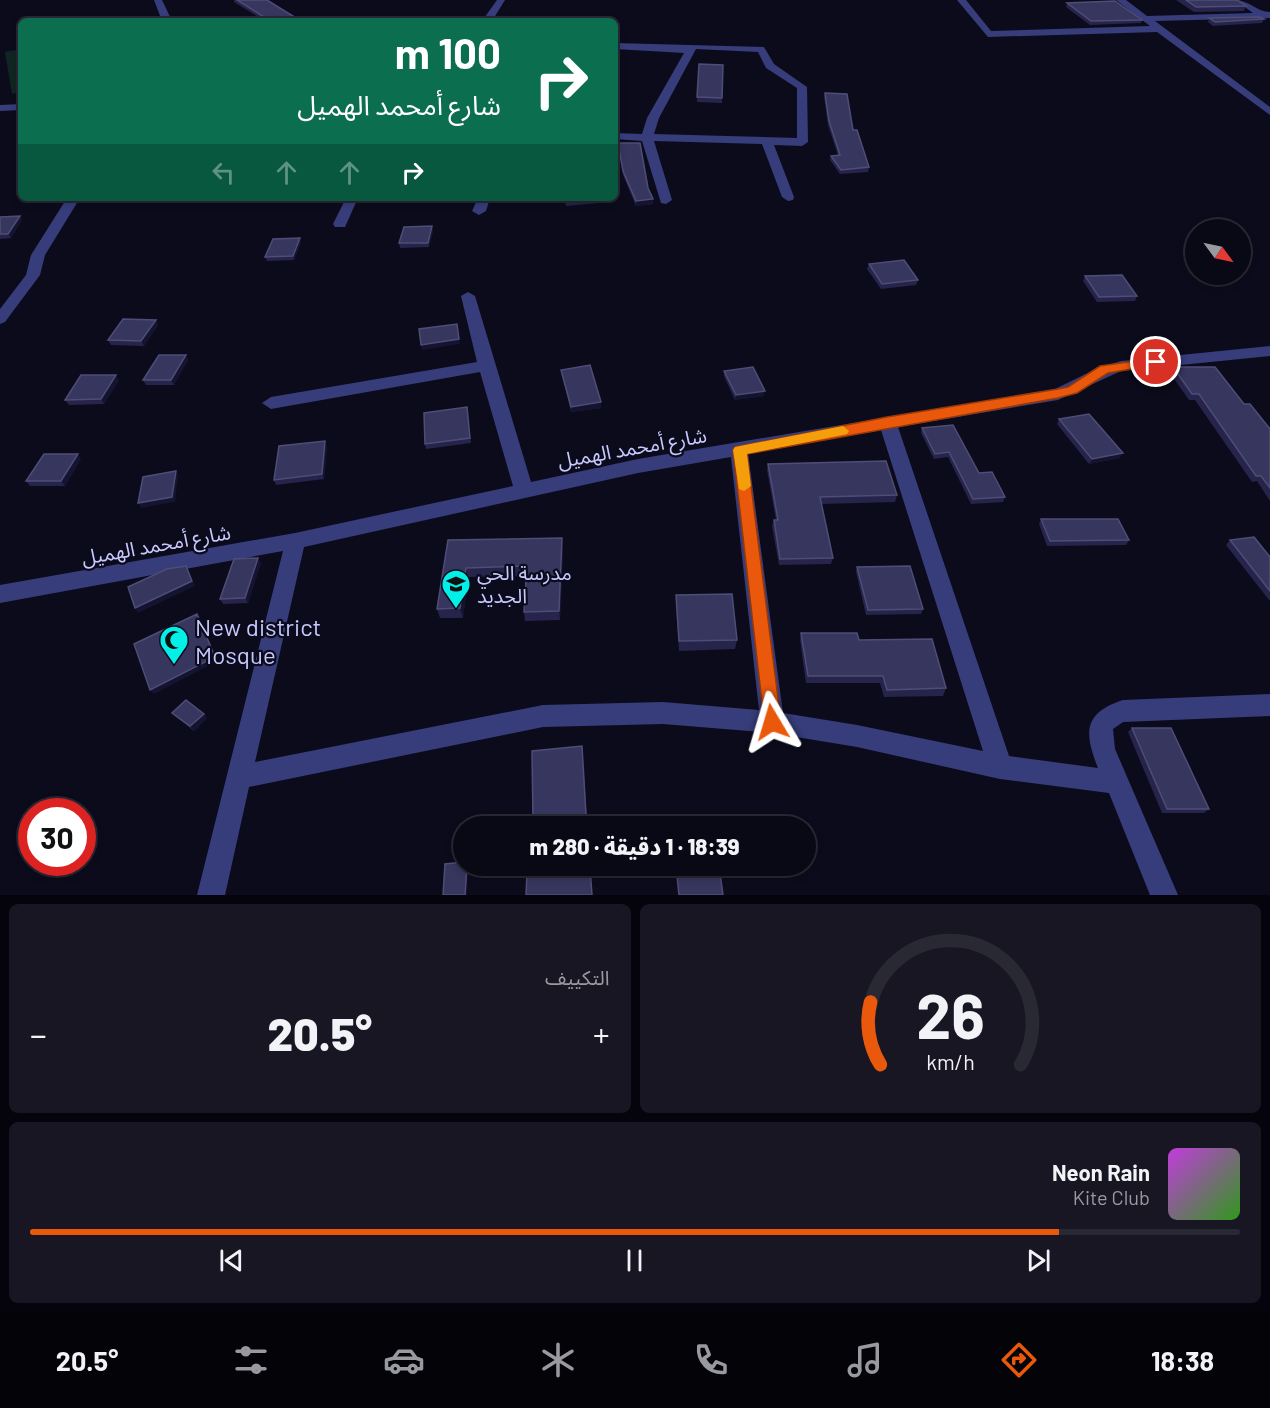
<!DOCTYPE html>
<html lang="ar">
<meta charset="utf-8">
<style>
body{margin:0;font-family:Barlow,"Noto Sans Arabic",sans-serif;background:#171622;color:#f1f3f6;direction:rtl;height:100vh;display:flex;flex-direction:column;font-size:22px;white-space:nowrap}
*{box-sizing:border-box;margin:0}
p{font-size:20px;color:#999aa0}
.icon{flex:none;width:33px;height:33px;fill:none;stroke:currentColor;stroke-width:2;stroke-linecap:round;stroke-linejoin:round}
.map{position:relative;height:895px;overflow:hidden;direction:ltr}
.sheet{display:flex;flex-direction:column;gap:9px;padding:9px;background:#05040c;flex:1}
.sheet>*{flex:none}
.guide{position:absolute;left:18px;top:18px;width:600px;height:183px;border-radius:9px;box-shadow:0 3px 9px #0003,0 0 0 2px #292934;direction:rtl;background:#0b6e4f;color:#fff;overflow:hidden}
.needle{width:39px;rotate:123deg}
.fabs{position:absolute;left:1185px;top:219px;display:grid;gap:12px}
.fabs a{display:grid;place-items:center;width:66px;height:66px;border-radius:50%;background:#090815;box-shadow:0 3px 9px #0003,0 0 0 2px #292934;font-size:30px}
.speed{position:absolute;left:18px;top:798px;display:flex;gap:12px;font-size:30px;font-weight:700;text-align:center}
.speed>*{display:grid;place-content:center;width:78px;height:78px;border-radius:50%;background:#090815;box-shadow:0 3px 9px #0003,0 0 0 2px #292934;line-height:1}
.speed .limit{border:9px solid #d22;background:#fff;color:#111}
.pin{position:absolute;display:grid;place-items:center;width:51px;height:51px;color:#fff;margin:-26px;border:3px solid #fff;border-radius:50%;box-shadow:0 2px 6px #0007}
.me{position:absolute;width:66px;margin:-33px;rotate:353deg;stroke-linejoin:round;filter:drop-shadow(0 0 4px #0008)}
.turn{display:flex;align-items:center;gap:21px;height:126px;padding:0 18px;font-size:27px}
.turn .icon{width:78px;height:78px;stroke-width:2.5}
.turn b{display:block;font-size:42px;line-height:51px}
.lanes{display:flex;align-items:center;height:57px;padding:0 18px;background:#0003;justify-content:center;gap:30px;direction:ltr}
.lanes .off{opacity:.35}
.big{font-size:45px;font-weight:800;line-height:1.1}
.sheet .widget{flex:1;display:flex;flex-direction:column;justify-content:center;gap:9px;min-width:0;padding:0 21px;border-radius:9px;background:#171622}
.sheet .dial{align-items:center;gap:0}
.dial svg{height:156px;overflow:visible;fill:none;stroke:#292934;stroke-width:7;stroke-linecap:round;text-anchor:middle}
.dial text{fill:#f1f3f6;stroke:none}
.song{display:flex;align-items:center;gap:18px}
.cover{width:72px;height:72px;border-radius:9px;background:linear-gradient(135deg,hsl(290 70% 55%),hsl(110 70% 35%))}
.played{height:6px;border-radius:3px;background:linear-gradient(90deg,#ea580c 85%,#292934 85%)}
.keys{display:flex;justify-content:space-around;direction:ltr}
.heat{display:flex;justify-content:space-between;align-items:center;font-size:33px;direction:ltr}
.sheet .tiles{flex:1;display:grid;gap:9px;grid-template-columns:1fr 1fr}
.widget:last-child{grid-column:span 2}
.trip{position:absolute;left:453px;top:816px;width:363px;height:60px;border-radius:30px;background:#090815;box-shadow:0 3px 9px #0003,0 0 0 2px #292934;font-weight:800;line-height:60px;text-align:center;direction:rtl}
.tab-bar{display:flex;height:96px;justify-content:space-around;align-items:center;background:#040308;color:#999aa0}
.tab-bar .icon{width:42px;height:42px}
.tab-bar .selected{color:#ea580c}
.tab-bar b{font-size:27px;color:#f1f3f6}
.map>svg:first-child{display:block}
.green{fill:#0f2622}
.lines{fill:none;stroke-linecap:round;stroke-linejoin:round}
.street{fill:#373d7b;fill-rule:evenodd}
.wall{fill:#26244b}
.shaded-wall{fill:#141330}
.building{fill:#37365e;stroke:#4e4d77;stroke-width:1.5}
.route{fill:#ea580c;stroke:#983908;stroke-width:1.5}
.slow{fill:#f59e0b}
.labels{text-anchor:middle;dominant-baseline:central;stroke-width:4.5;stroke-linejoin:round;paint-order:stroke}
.street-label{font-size:20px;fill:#c7c9fe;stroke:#0c0b1c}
.poi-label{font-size:20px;fill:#c7c9fe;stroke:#0c0b1c;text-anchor:start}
.near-poi-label{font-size:24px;fill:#c7c9fe;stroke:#0c0b1c;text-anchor:start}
</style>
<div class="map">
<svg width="1270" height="895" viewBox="0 0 1270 895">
<rect width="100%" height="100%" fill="#0c0b1c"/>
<!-- green -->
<path class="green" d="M21,49V92L12,94L5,52Z"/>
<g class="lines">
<!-- street -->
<path class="street" d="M154,0H162L172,21H162Z
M497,0H505L492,21H482Z
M957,0H966L991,31L1150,26L1116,0H1126L1147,16L1253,13L1235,0C1249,0 1257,12 1270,12V18L1155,21L1270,107V115L1157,32L988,37Z
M615,43L764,47L774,64L807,87L808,142L802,146L774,145L794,197L793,200L788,201L782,197L762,144L654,141L672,200L666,204L661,203L642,141L615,139V133L642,134L647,118L684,53L615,49ZM696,49L758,52L766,68L797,88V138L654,134L659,118Z
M21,104V110L0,111V105Z
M67,198H80L45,255L40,275L5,322L0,324V309L26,275L31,255Z
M346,198H358L345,227H335L333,224Z
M478,198H490L486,211L479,215L472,211Z
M468,292L475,296L531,482L638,459L1055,389L1098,368L1121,361L1270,346V356L1121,371L1058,400L898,427L1009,756L1098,768C1084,733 1083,713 1123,700L1270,694V716L1123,722L1113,729L1115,749L1178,895H1150L1109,793L1000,779L857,747L772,733L663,724L543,727L249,787L225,895H197L283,551L0,603V585L295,533L513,486L480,372L271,409L262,403L271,397L477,362L461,296ZM881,430L983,751L857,725L783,713L748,453ZM731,457L759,710L663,702L543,705L255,762L304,547L638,473Z"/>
</g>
<!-- wall -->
<path class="wall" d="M234,0H267L301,21L260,18L234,2Z
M1176,0H1237L1246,6L1244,11L1194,12Z
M1067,3L1142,20L1141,23L1090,25L1066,7Z
M1209,18L1264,19L1262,23L1213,26L1208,22Z
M699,64L723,65L722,103L697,102Z
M825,93L853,130L869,167L868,172L840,174L830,160L831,156L838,155L828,125L824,97Z
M618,143L648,188L653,204L636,206L623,175Z
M564,198H597L598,203L566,206Z
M0,217L22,220L11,238L0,239Z
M432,226L433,231L429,247L400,248L399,243Z
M301,243L294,260L267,261L265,257Z
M869,264L918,280L916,285L881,289L867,269Z
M1085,276L1137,296L1135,301L1097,302L1083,281Z
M156,320L158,325L144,346L111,345L108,340Z
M186,355L188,360L174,385H146L143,380Z
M1173,367L1244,404L1270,429V501L1257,481L1252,482L1195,400H1189L1170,373Z
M561,370L601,402V408L571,412Z
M724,371L764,396L735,400L724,376Z
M119,380L104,404L69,405L65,400Z
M467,407L471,443L426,449L425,444Z
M1059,419L1120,458L1089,464L1057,424Z
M922,428L979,473L1005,497L1003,502L971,504L948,457L934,459L921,433Z
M327,446L324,479L276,485L274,480Z
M81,459L65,486H30L26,481Z
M768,464L897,495L895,502L821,504L833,558L831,564L779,565L772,526L774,520H776L767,470Z
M1041,519L1129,540L1126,545L1047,546L1039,524Z
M448,540L563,548L560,620L525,621L524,612L526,576L468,577L463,618H440L437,609Z
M1230,540L1270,557V600H1269L1226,545Z
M261,563L248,603L223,604L220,599Z
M857,567L923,609L921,614L866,615L856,572Z
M676,595L737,640L735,649L679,651L676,605Z
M801,633L859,640L946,688L943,696L884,697L880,683H806L800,640Z
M172,713L207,718L194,731L176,717Z
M1132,728L1209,809L1204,813H1162L1128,732Z
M582,746L587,819L534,824L533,820Z"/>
<!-- shaded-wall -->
<path class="shaded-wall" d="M653,199V204L636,206V201Z
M20,216L22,220L11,238L8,234Z
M432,226L433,231L429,247L428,243Z
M300,238L301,243L294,260L293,256Z
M156,320L158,325L144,346L141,341Z
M459,339L460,344L422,350L421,345Z
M186,355L188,360L174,385L171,380Z
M116,375L119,380L104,404L101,399Z
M765,391L764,396L735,400L736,395Z
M601,402V408L571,412V407Z
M325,441L327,446L324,479L322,474Z
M1123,453L1120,458L1089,464L1092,459Z
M78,454L81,459L65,486L61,481Z
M176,471L178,476L175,502L141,508L138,503Z
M562,538L563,548L560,620L559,611Z
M258,558L261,563L248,603L245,598Z
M186,566L195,586L138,613L135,608Z
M466,568L468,577L463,618L460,608Z
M197,614L200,619L218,661L154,694L150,690Z
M204,714L207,718L194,731L190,726Z
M467,866H468L467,895H465Z"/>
<!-- building -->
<path class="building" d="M237,0H267L301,21H247L264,17Z
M1186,0H1237L1246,6L1196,7Z
M1115,1L1142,20L1091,21L1067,3Z
M122,17L125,21H98Z
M1260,17L1264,19L1215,22L1209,18Z
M569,19L589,21H567Z
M699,64L723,65L722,98L697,97Z
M825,93L847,94L853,130H857L869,167L841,170L831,156L840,155L829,121Z
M618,143H640L648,188L653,199L636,201L623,171Z
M565,198H598L566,202Z
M20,216L8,234H0V217Z
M432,226L428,243H399L404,227Z
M300,238L293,256L265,257L273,239Z
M904,260L918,280L882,284L869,264Z
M1122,275L1137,296L1099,297L1085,276Z
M123,319L156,320L141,341L108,340Z
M457,324L459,339L421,345L419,329Z
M159,355H186L171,380H143Z
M590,365L601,402L571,407L561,370Z
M753,367L765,391L736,395L724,371Z
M1173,367H1215L1244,404H1250L1270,429V488L1261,476H1256L1199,394H1192Z
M81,375H116L101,399L65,400Z
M467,407L470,438L425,444L424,413Z
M1089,414L1123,453L1092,459L1059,419Z
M953,425L979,473L992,472L1005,497L973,499L949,452L935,454L922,428Z
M325,441L322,474L274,480L279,446Z
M44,454H78L61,481H26Z
M886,461L897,495L820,497L833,558L780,559L774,520H778L768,464Z
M176,471L172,497L138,503L143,477Z
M1041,519H1118L1129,540L1050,541Z
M1254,537L1270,557V591L1230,540Z
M562,538L559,611L524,612L527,566L466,568L460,608L437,609L448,540Z
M258,558L245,598L220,599L234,559Z
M186,566L192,581L135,608L128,587L167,569Z
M910,566L923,609L868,610L857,567Z
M732,594L737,640L679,641L676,595Z
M197,614L215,657L150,690L134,644Z
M801,633H857L859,640L932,639L946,688L887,690L883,676H808Z
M186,700L204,714L190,726L172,713Z
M1132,728H1171L1209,809H1167Z
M582,746L586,815L533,820L532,751Z
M464,862V866H467L465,895H443L445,864Z
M676,866H719L723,895H679Z
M590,868L592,895H526L527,873Z"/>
<!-- route -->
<path class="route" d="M1156,358L1162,362L1161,364L1108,373L1077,393L1058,398L747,454L781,722L778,728L772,730L765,728L733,450L735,447L887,417L1058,389L1068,387L1100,366Z"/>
<!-- slow -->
<path class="slow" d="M843,426L849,431L847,434L747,454L751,486L744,491L739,489L733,450L735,447Z"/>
<!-- icons -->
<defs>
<g id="school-pin" transform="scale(1.5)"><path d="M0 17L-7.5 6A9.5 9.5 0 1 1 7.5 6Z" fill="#02f0e7" stroke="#0c0b1c"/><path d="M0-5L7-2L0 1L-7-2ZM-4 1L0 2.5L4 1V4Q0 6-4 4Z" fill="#111"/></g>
<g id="mosque-pin" transform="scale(1.5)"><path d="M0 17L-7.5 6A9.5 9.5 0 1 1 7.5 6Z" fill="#02f0e7" stroke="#0c0b1c"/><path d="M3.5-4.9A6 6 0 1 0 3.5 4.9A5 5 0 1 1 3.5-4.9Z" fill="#111"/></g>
</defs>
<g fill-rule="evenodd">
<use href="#school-pin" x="456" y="584"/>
<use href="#mosque-pin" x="174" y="640"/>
</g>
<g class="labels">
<!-- street labels -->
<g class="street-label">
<text transform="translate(632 447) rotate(-10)">شارع أمحمد الهميل</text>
<text transform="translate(156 544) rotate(-10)">شارع أمحمد الهميل</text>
</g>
<!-- poi labels -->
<g class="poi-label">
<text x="477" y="572">مدرسة الحي<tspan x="477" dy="23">الجديد</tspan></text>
</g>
<!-- near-poi labels -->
<g class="near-poi-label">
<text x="195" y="626">New district<tspan x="195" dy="28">Mosque</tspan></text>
</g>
</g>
</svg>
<div class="fabs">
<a><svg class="needle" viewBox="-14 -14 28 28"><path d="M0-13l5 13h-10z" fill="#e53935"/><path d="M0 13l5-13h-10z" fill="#999aa0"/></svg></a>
</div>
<div class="speed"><div class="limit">30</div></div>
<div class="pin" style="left:1156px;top:362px;background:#d93025"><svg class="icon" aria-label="arrive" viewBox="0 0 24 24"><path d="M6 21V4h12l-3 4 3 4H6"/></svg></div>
<svg class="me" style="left:772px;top:722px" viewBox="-20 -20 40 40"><path d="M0-17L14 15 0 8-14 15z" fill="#ea580c" stroke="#fff" stroke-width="4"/></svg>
<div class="trip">18:39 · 1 دقيقة · 280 m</div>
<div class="guide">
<div class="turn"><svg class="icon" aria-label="right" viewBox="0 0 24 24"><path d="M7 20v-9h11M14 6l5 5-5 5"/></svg><div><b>100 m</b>شارع أمحمد الهميل</div></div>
<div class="lanes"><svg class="icon off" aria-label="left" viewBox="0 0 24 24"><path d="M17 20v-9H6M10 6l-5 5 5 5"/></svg><svg class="icon off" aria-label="ahead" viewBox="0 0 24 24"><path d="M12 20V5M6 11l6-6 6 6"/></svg><svg class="icon off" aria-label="ahead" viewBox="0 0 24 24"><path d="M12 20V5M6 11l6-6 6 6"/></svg><svg class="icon" aria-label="right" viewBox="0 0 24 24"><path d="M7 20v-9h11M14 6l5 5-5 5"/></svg></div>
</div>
</div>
<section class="sheet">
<div class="tiles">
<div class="widget dial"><svg viewBox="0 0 100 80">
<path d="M14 69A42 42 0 1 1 86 69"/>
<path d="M14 69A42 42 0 0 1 9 37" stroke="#ea580c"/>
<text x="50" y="56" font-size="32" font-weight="700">26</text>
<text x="50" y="72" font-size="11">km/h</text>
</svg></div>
<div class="widget"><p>التكييف</p>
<div class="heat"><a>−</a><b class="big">20.5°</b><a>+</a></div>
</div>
<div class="widget">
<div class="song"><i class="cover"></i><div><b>Neon Rain</b><p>Kite Club</p></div></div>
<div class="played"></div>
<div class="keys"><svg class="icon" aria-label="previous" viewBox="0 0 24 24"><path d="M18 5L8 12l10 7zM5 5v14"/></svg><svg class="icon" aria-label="pause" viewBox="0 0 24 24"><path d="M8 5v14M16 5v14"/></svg><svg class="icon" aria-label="next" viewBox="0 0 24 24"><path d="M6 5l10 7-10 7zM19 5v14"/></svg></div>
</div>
</div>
</section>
<nav class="tab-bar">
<b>18:38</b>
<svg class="icon selected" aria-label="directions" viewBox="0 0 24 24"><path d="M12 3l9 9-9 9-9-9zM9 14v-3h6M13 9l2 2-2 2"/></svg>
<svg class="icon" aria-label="music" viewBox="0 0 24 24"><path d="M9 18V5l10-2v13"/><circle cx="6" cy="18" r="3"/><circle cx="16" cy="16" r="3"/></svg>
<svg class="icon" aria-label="phone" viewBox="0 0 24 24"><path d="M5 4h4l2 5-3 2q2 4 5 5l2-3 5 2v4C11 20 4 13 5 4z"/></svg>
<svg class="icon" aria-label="climate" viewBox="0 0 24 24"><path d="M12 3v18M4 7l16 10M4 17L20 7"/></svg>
<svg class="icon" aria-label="car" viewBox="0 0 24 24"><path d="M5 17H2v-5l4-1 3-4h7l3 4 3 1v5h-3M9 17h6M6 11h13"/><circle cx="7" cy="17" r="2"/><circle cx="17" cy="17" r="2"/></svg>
<svg class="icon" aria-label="filters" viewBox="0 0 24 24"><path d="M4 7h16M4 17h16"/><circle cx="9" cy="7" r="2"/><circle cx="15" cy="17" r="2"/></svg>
<b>20.5°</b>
</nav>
